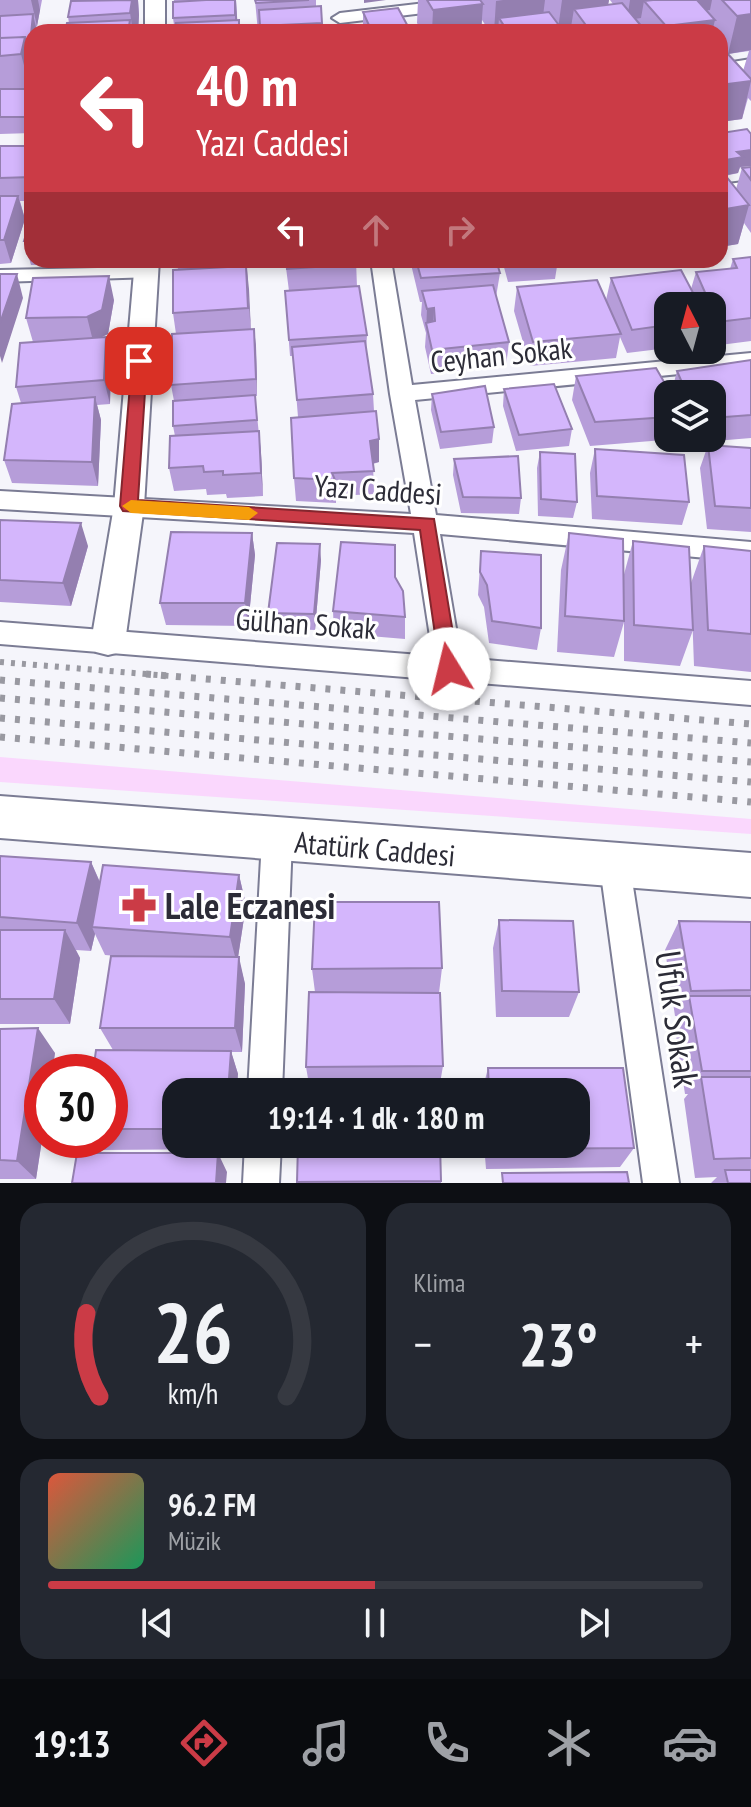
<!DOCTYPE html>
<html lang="tr">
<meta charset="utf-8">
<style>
body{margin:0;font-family:"PT Sans Narrow",sans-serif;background:#242831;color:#f1f3f6;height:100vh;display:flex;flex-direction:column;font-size:30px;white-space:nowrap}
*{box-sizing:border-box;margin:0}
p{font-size:26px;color:#9ea1a6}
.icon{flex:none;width:44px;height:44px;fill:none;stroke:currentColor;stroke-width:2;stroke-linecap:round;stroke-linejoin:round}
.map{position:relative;height:1183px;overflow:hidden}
.panel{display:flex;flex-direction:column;gap:20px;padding:20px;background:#0d0f14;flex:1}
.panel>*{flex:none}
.top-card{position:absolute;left:24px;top:24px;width:704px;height:244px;border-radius:24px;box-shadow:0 4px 12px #0003;background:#cb3b46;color:#fff;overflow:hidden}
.needle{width:52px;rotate:354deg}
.tools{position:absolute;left:654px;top:292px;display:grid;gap:16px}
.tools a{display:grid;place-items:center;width:72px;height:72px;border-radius:16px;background:#171b24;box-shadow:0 4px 12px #0003;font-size:40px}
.speed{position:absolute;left:24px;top:1054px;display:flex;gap:16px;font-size:40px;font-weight:700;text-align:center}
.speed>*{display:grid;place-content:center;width:104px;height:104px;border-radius:50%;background:#171b24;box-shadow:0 4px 12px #0003;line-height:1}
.speed .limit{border:12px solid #d22;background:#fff;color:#111}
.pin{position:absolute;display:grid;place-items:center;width:68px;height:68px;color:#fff;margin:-34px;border-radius:16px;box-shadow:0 4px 12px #0006}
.me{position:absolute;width:88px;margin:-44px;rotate:351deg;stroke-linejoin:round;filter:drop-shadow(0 0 6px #0008)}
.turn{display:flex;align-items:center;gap:28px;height:168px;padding:0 40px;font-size:36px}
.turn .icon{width:104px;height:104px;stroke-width:2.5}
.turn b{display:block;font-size:56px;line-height:68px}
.lanes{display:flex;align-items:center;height:76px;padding:0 40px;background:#0003;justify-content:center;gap:40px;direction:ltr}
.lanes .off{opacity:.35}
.big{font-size:60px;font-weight:700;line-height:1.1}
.panel .widget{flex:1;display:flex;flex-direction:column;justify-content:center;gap:12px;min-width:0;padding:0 28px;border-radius:24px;background:#242831}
.panel .dial{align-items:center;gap:0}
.dial svg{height:208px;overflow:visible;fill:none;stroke:#363941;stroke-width:7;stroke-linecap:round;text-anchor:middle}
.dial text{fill:#f1f3f6;stroke:none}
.song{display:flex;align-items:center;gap:24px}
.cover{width:96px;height:96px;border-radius:12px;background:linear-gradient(135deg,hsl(10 70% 55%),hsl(150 70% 35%))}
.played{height:8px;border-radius:4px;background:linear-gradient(90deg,#cb3b46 50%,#363941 50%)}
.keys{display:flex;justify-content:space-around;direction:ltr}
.heat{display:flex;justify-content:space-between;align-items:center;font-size:44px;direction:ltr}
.panel .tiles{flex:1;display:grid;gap:20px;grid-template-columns:1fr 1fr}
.widget:last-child{grid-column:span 2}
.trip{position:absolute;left:162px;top:1078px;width:428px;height:80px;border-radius:24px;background:#171b24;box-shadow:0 4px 12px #0003;font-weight:700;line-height:80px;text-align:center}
.tabs{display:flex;height:128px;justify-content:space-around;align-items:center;background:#090b0e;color:#9ea1a6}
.tabs .icon{width:56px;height:56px}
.tabs .selected{color:#cb3b46}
.tabs b{font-size:36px;color:#f1f3f6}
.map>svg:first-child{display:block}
.green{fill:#fad7fd}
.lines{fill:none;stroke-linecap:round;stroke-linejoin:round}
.minor-casing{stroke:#7b7c94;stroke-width:4}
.tertiary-casing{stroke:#7b7c94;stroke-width:4}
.primary-casing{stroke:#7b7c94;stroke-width:4}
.minor{fill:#fff;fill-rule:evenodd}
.tertiary{fill:#fff;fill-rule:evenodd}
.primary{fill:#fff;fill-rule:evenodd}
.rail-far1{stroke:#9999a1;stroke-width:6;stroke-dasharray:4 7;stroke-linecap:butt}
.rail{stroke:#9999a1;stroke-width:7;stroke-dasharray:5 10;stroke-linecap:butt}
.wall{fill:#b69dd9;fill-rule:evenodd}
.shaded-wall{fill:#947fb0}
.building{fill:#d4b6fc;stroke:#947fb0;stroke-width:2}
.route{fill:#cb3b46;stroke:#84262e;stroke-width:2}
.slow{fill:#f59e0b}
.labels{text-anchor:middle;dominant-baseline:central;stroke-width:6;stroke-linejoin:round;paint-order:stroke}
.street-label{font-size:30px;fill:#2c2c37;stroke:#fff}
.near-poi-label{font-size:36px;font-weight:bold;fill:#2c2c37;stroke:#fff;text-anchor:start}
.near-street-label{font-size:36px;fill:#2c2c37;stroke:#fff}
</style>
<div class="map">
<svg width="751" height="1183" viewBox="0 0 751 1183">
<rect width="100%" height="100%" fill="#f5f5fb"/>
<!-- green -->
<path class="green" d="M0,757L751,819V834L0,782Z"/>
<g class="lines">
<!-- minor casing -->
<g class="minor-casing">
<path id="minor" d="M451,0H499L491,5L340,23L332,18L340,13Z
M751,181V193L720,197V185Z
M371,260H391L412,385L751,353V367L415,400L436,515L751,542V562L440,534L461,658L751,681V705L0,644V622L433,656L414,533L0,509V491L411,514L390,394Z
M146,267L156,273L153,277L0,282V270Z
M277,826L288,830L292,840L282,1092H248L262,840L266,830Z
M615,853L626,857L630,867L679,1183H643L600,867L604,857Z
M245,1144H281L279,1183H243Z"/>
</g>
<!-- tertiary casing -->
<g class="tertiary-casing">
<path id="tertiary" d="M145,0H165V32H145Z
M751,59V71L720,76V64Z
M135,260H159L144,506L125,642L120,652L108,655L96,652L91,642L114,506Z"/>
</g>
<!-- primary casing -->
<g class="primary-casing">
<path id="primary" d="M0,796L751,853V897L0,838Z"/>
</g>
<!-- minor -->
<use href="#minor" class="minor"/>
<!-- tertiary -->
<use href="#tertiary" class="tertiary"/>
<!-- primary -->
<use href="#primary" class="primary"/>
<!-- rail-far1 -->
<path class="rail-far1" d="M0,662L170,676"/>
<!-- rail -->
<path class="rail" d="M146,674L751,724
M0,680L751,743
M0,698L751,762
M0,718L751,782
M0,737L751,802"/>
</g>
<!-- wall -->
<path class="wall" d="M0,0H42L37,26L32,32V133L0,134Z
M71,0H138L139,15L138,32H65L69,23L68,17Z
M174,0H236L237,20H239L240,32H175L173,18Z
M255,0H316V6H321L322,32H258Z
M418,0H609L608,4H613L610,0H751V101L748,98L742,119L720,122V54L727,53L720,45V32H571V27L561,29L564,32H490L482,20L481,32H422L417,23ZM749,51L743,71L728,54Z
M363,12L411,32H365L363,28Z
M720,130L722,133L751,134V166L740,167L738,173L725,176L736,189L742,168L751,167V233L744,223L738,244L720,247Z
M0,146H32V201H20L25,219L11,263L0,264Z
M32,215V260H113L112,264L31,265L24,241Z
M751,257V341L712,346V306H668V348L627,353L620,337L616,358L530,366L514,311L517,287L606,300L611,278L691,289L696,272L730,269L733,259Z
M176,260H246L251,330L256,346L257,396H255L261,454L263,496L227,498L226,494L207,495L206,489L174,491L169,468L175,436L173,426L174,401L171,385L176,334L173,313L178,269Z
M285,260H356L357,287L367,335L366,351L373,394L374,411L379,462L373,464L374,494L336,496V503L296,501L294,478L298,417L293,356H290L285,291H289Z
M410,260H496L500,273L496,297L509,342L506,366L431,374L425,347L426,333L421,315L422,302H420Z
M502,260H558L555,279L508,282Z
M598,260H645L602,267Z
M114,300L108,334L102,337H106L111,360L110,404L97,405L101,420L98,486L12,483L4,460L21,403L16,387L33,342L26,318Z
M751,360V438L691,443L689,438H712V394H671L677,371Z
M576,376L668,394V438H676V439L590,446L572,400Z
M504,389L572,429L569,446L516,451L503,406Z
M432,394L494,427L492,443L440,449L431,410Z
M708,445L751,448V532L707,529L700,468Z
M595,449L689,502L682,525L592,519L590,473Z
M540,452L577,502L573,518L538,516L537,468Z
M454,459L521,498L519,514L461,513L453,475Z
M0,520L88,546L71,606L0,602Z
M252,533L255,555L248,626L166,625L160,603Z
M569,533L623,578L633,541L693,630L680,666L624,661V622L614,657L557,652L561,570Z
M704,546L751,551V672L694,666L691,583Z
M481,551L541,628L537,650L489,643L484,607L478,595Z
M321,560L315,630L270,628L268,613Z
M395,577L405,617V639L334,633L333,611Z
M0,856L91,862L100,882L239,875L246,905L238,957L245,984L242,1052H231L238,1074L176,1092V1144H234V1149L100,1150L92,1140H110V1072L113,1050L100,1028L128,957L105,955L95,934L91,951L76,950L80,958L70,1024H0Z
M499,920L579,992L569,1017H496L493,948Z
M679,921L751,922V1183H711L717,1177L695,1178L684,1099L688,1094H685L674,1022L677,1016H675L665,950Z
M442,968L439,993L443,1066L439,1089L310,1090L306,1067L315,992L312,969Z
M0,1029L55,1053L36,1179H0Z
M488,1068H623L634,1148L620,1167L486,1169L484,1144H576V1092H482Z
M298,1144H440L441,1183H297Z"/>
<!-- shaded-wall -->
<path class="shaded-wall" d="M31,0H38L40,10L37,26Z
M132,0H138L139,15L138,32H133L130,13Z
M234,0H236L238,32H236Z
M364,0H386L364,3Z
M503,0H545L541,32L499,18L498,32H494L496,1Z
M562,0H609L605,23L574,9L571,27L558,29Z
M630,0H676L644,1L641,18L627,20Z
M691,0H712L710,10L688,13Z
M483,4L481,32H432L433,10Z
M33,14L37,32H32V55L30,45Z
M751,14V50L728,54L737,16Z
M715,20L712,32H665L666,26Z
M643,28L642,32H611Z
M25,37L32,64V86L31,92L21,54Z
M751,81L742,119L720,122V85Z
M751,150V166L740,167L738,173L720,176V161L737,152Z
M18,196L25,219L11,263L4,240Z
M749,205L738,244L720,247V210Z
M245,260H246L249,289L251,332Z
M603,260H645L602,267Z
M17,274L23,298L2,363L0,356V323Z
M109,276L114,300L108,334L93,341L87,317Z
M434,308L433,332L426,323V333L427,309Z
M254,329L256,346L257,396L256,379Z
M106,337L111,360L110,404L104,380Z
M95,397L101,420L98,486L92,462Z
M259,431L261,454L263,496L261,473Z
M379,439V462L370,464V441Z
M81,523L88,546L71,606L63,583Z
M252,533L255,555L248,626L245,603Z
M320,544L321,560L315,630L314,614Z
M91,862L104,892L92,927L95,934L91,951L77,923Z
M239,875L246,905L237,964L230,937Z
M65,930L80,958L70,1024L54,999Z
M239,957L245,984L242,1052L235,1028Z
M38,1028L55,1053L52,1072H42V1140L36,1179L17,1161Z
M231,1051L238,1074L237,1092H228Z
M218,1153L227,1172L226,1183H216Z"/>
<!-- building -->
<path class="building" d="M132,0L130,13L68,17L71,1Z
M206,0H235V15L173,18V2Z
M255,0H309L256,3Z
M427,0H480L483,4L433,10Z
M653,0H697L715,20L666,26L644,1Z
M722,0H751V14L737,16Z
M622,3L643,28L611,32H591L574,9Z
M321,6L322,23L260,26L259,10Z
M398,8L411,32H372L363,12Z
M549,12L564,32H508L499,18Z
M33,14L30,45H27L25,37L0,38V16Z
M130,20L128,32H65L67,23Z
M239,20V32H176V23Z
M322,27V32H259V31Z
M25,37L21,54L0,56V38Z
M727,53L751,79V81L720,85V54Z
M0,89H32V117H0Z
M747,129L751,134V150L737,152L743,157L720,161V130L722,133Z
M0,146H32V177L0,178Z
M751,167V180L742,168Z
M720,170H721L749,205L720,210Z
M0,196H18L4,240H0Z
M32,215V241H24Z
M751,257V318L718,322L696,272L737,268L733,259Z
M286,260H356L357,264L287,269Z
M416,260H496L500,273L421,278Z
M246,266L248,308L173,313V270Z
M681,270L700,306H668V325L632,330L611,278Z
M0,274H17L0,323Z
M109,276L102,310L87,317L26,318L33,278Z
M597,280L621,334L533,342L517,287Z
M493,285L509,342L432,350L426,323L435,321L434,308L427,309L422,291Z
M359,286L367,335L289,340L285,291Z
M254,329L256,379L171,385L172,334Z
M106,337L104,380L16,387L20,343Z
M365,341L373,394L297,400L292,347Z
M751,360V415L712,418V394H687L677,371Z
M656,368L671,394H668V417L595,422L576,376Z
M554,384L572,429L519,435L504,389Z
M485,386L494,427L441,432L432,394Z
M255,395L257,420L173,426V401Z
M95,397L92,462L4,460L12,404Z
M376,411L379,439L370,441L374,471L332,473L335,480L294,478L291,418Z
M259,431L261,473L223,475V471L204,472L203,466L169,468L170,436Z
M708,445L751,448V508L715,506Z
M595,449L684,455L689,502L597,496Z
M540,452L575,454L577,502L541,499Z
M518,456L521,498L463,497L454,459Z
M0,520L81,523L63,583L0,580Z
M171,532L252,533L245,603H160Z
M569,533L623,539L624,621L565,616Z
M633,541L689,547L693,630L634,625Z
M341,542L395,545V577L403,591L405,617L333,611Z
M277,543L320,544L314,614L268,613Z
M704,546L751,551V634L708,630Z
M481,551L541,555V628L492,621L487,585L480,572Z
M0,856L91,862L77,923L0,917Z
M103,865L239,875L230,937L92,927Z
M315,902H439L442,968L312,969Z
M499,920L573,921L579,992L502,991Z
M679,921L751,922V990L691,991Z
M0,930H65L54,999H0Z
M111,956L239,957L235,1028H100Z
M309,992L440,993L443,1066L306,1067Z
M689,996H751V1071H702Z
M38,1028L17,1161L0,1160V1029Z
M96,1050L231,1051L228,1092H176V1129H110V1072H93Z
M488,1068H623L634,1148L492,1149V1144H576V1092H489Z
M701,1077H751V1158L714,1159Z
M298,1144H440L441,1181L297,1182Z
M77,1153H218L216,1183H72Z
M725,1170H751V1183H728Z
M627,1172L629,1183H503L502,1173Z"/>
<!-- route -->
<path class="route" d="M139,355L147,361L138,500L434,519L459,669L456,674H442L440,669L420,530L123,511L120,506L132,361Z"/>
<!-- slow -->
<path class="slow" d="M131,500L249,507L258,513L249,520L131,513L122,506Z"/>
<!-- icons -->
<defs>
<g id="pharmacy-bare" transform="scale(2.76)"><path d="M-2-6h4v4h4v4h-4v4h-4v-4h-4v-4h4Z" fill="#cb3b46" stroke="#fff" stroke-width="2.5" paint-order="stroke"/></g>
</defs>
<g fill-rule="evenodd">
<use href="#pharmacy-bare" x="139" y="905"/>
</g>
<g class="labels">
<!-- street labels -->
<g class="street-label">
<text transform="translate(501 354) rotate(-6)">Ceyhan Sokak</text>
<text transform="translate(378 489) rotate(4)">Yazı Caddesi</text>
<text transform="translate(306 623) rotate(4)">Gülhan Sokak</text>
<text transform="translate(375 848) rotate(5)">Atatürk Caddesi</text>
</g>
<!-- near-poi labels -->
<g class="near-poi-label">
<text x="165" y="905">Lale Eczanesi</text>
</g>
<!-- near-street labels -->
<g class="near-street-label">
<text transform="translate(678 1019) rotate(82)">Ufuk Sokak</text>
</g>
</g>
</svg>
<div class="tools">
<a><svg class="needle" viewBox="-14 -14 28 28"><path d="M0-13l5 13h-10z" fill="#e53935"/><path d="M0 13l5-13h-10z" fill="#9ea1a6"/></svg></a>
<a><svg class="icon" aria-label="layers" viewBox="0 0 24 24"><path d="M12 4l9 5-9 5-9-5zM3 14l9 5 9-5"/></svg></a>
</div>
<div class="speed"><div class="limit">30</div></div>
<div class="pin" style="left:139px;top:361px;background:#d93025"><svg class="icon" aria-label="arrive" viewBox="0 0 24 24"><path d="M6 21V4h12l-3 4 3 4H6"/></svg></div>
<svg class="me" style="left:449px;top:669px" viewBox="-20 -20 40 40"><circle r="19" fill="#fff"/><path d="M0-13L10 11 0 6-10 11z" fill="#cb3b46"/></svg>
<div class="trip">19:14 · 1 dk · 180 m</div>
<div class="top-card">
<div class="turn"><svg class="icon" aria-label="left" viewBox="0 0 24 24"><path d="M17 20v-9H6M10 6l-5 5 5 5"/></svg><div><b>40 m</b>Yazı Caddesi</div></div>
<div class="lanes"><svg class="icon" aria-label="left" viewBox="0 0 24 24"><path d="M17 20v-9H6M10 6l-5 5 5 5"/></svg><svg class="icon off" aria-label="ahead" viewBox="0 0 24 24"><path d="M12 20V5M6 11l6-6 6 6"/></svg><svg class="icon off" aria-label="right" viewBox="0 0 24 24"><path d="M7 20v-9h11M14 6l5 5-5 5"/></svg></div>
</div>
</div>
<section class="panel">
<div class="tiles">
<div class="widget dial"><svg viewBox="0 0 100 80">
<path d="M14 69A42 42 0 1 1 86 69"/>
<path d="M14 69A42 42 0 0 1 9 37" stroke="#cb3b46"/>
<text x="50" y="56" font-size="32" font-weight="700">26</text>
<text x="50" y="72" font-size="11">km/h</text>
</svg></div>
<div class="widget"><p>Klima</p>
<div class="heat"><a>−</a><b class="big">23°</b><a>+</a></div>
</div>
<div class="widget">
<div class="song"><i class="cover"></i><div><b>96.2 FM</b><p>Müzik</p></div></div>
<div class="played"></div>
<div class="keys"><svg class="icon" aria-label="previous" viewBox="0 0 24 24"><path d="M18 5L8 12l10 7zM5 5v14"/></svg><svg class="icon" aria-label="pause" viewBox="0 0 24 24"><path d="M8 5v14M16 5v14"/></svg><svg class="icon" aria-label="next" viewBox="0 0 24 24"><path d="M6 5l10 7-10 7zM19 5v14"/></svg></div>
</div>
</div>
</section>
<nav class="tabs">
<b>19:13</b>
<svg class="icon selected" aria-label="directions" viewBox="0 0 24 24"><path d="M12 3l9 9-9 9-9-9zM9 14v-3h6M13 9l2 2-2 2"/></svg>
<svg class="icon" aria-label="music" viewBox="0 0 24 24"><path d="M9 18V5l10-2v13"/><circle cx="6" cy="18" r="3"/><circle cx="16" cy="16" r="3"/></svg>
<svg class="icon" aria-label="phone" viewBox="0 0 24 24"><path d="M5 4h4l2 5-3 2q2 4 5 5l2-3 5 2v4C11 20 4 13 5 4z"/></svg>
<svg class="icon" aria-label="climate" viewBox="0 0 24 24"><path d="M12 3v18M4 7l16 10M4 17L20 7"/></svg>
<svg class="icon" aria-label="car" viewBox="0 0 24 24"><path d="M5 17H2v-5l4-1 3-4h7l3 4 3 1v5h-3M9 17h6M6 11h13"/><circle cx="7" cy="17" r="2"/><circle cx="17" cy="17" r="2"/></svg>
</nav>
